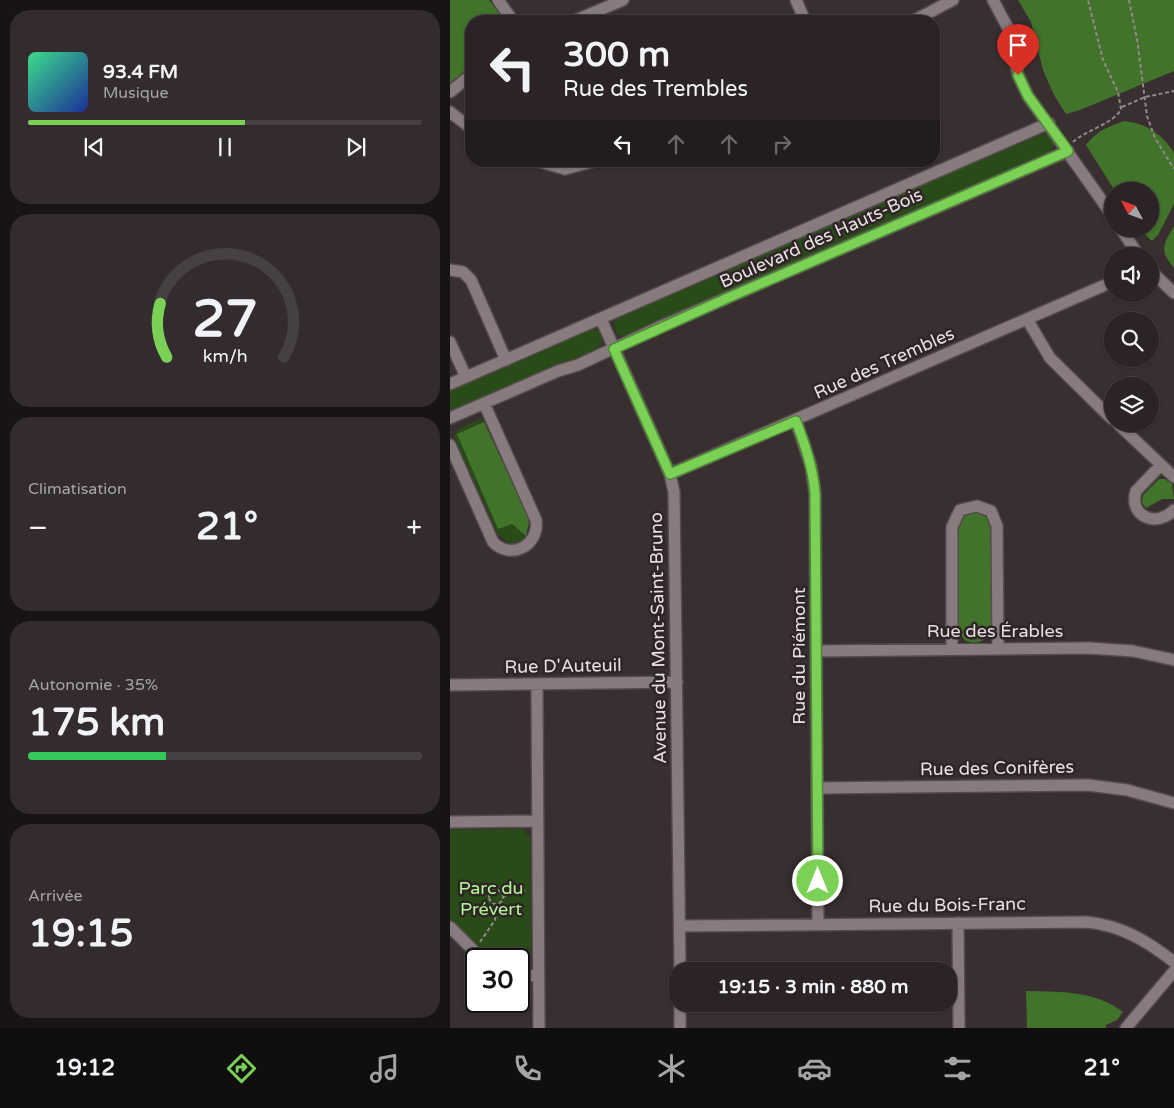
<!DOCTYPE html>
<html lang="fr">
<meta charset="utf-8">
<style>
body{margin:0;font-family:"Varela Round",sans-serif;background:#332b2d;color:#f1f3f6;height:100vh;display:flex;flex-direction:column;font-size:19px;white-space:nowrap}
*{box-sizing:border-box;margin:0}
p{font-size:16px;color:#a6a4a7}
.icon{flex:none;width:28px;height:28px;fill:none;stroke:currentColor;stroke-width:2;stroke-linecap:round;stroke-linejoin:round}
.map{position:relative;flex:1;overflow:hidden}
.details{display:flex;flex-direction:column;gap:10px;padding:10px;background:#181314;width:450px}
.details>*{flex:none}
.top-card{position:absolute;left:15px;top:15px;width:475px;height:152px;border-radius:20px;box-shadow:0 1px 4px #0004,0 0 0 1px #474042;background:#2b2325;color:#f1f3f6;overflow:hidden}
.needle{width:32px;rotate:311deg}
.tools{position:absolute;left:654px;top:182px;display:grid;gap:10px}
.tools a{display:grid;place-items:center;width:55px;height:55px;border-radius:50%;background:#2b2325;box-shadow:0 1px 4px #0004,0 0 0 1px #474042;font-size:25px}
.speed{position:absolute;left:15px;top:948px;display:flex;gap:10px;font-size:25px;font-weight:700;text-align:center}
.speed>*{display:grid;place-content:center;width:65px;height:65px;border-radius:50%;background:#2b2325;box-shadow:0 1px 4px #0004,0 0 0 1px #474042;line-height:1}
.speed .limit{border:2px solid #111;border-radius:8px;background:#fff;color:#111}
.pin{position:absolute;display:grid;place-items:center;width:42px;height:42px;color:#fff;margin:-51px -21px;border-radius:50% 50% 50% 0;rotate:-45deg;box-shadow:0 0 5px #0007}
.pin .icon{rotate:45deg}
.me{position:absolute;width:55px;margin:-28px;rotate:0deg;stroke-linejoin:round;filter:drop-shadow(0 0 4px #0008)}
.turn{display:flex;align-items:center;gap:18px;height:105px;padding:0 15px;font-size:22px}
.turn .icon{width:65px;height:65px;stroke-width:2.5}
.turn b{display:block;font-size:35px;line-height:42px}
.lanes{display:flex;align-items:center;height:48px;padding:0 15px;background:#0003;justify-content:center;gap:25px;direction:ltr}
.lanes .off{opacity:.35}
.big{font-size:38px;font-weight:700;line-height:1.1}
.details .card{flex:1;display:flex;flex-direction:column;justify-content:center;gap:8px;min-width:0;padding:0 18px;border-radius:20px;background:#332b2d}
.details .dial{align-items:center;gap:0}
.dial svg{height:130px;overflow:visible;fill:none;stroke:#474042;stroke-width:7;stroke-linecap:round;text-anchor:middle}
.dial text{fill:#f1f3f6;stroke:none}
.song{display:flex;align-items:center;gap:15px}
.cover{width:60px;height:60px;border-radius:8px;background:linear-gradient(135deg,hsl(150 70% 55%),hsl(230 70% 35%))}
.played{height:5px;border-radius:2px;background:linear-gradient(90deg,#7bd155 55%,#474042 55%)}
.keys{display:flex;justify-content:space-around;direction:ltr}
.heat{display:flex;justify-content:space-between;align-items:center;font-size:28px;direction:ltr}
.charge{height:8px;border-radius:4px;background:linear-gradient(90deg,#34c759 35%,#474042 0)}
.trip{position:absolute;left:219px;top:962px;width:288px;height:50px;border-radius:20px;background:#2b2325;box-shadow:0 1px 4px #0004,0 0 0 1px #474042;font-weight:700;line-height:50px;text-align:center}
.tab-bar{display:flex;height:80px;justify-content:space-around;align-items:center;background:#110e0f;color:#a6a4a7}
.tab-bar .icon{width:35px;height:35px}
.tab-bar .current{color:#7bd155}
.tab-bar b{font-size:22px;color:#f1f3f6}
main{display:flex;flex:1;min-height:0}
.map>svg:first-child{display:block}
.green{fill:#284b18}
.forest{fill:#41732a}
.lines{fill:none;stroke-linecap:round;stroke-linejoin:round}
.minor-casing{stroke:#544b4d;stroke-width:14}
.path{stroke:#92898b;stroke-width:2;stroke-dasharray:4 2.5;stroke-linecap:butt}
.minor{stroke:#877b7d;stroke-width:11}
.route-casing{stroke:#508837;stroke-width:12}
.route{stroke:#7bd155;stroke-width:9}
.labels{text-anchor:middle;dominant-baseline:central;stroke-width:5;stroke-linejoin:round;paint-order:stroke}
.street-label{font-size:18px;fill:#e7e0e1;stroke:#2f2527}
.park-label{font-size:18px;fill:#b2f996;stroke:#2f2527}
</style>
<main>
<section class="details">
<div class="card">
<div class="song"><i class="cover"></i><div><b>93.4 FM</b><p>Musique</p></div></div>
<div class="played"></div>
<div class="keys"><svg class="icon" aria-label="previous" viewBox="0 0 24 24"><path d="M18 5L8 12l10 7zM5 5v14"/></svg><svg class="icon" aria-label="pause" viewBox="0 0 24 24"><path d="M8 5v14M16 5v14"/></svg><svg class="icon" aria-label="next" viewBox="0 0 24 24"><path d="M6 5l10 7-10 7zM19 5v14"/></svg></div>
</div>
<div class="card dial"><svg viewBox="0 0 100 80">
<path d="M14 69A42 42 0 1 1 86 69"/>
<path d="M14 69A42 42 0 0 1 10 36" stroke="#7bd155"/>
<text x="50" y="56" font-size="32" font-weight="700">27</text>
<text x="50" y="72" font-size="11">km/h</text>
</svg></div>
<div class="card"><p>Climatisation</p>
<div class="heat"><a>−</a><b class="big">21°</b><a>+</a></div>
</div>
<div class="card"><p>Autonomie · 35%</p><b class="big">175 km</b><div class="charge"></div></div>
<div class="card"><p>Arrivée</p><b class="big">19:15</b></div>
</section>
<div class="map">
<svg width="724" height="1028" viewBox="0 0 724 1028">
<rect width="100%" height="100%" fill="#392f31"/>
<!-- green -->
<path class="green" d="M586,134C595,133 601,136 604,145L599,154L179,337C166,337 161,329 166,317Z
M138,328L147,330C155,338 153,344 146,352L0,414V388Z
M30,419L34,422L8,434L48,529L62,524L76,536L70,541L58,543L48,534L4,437L7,430Z
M72,829L80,837L81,954L78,964L69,968V959H41L0,918V830Z"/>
<!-- forest -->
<path class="forest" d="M0,0H39L55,21H21V66L0,83Z
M568,0H724V71L630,110L616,114L604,95L593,70L581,22Z
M674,121C695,123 713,134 724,153V204L708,235L702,241L690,229H700V191H665L636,145C648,130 656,128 674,121Z
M724,226V268C709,250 713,245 724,226Z
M34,422L76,513L79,522L76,536L62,524L48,529L7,434Z
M709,479H715L722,484L724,499H712L696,508L692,503L693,495Z
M527,512L536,517L541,526V628C539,645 514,649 509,631V525L515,515Z
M576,991C610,992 644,990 673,1012L667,1020L656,1025V1028H577Z"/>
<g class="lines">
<!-- minor casing -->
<g class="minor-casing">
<path id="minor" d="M48,0L63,21
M346,0L355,21
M543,0L559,30L568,75L578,96L662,215
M124,21L173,0
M463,21L503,0
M0,92L21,75
M0,112L21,128
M87,161L115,169L145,161
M671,229L689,256
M0,270L13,272L21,280L56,360
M700,270L724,293
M151,319L220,474L224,492L230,971
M577,319L600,358L662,419
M0,342L16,377
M0,384L599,123
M0,418L108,371L128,365L209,327L618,151
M346,421L361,466L365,493L368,925
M668,424L724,477
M0,445L43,542C61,561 90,545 86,520L34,403
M711,465L686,491C678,517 707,528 724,510
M220,474L662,282
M502,648V527L510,510L527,506L541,511L547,526L548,648
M366,651L639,648L683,651L724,660
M87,684L89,1028
M0,685L227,682
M367,788L638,785L677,790L724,803
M0,822L86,821
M508,923L509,1028
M230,926L636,922C671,925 697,941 724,962
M0,927L32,959
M69,975L88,976
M230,1004V1028
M676,1028L724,971"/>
</g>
<!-- path -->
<path class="path" d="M679,0L687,39L697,116L705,138L724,169
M672,107L695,97L724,91
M623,142C636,130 665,123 671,109L668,92L653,60L638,0
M39 897a7 7 0 1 1 14 0a7 7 0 1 1-14 0Z
M53,897L67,891L77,890
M30,942L45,920L46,904"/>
<!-- minor -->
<use href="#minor" class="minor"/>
</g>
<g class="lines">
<!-- route casing -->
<g class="route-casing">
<path id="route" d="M368,881L365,493C363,468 355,445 346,421L220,474L164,349L282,296L618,151L578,96L568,75"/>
</g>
<!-- route -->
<use href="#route" class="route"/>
</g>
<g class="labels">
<!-- street labels -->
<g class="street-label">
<text transform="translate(371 238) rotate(-24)">Boulevard des Hauts-Bois</text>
<text transform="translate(434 363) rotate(-24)">Rue des Trembles</text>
<text x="545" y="631">Rue des Érables</text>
<text transform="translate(208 638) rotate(-91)">Avenue du Mont-Saint-Bruno</text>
<text transform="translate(349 656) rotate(-90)">Rue du Piémont</text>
<text transform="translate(113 666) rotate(-1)">Rue D'Auteuil</text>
<text transform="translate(547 768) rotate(-1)">Rue des Conifères</text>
<text transform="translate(497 905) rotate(-1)">Rue du Bois-Franc</text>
</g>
<!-- park labels -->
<g class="park-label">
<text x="41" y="888">Parc du<tspan x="41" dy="21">Prévert</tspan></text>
</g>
</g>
</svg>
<div class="tools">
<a><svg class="needle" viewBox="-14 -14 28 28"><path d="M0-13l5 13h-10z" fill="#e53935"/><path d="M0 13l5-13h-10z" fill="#a6a4a7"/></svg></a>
<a><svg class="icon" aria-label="sound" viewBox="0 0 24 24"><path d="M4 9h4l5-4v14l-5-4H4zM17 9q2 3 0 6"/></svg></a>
<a><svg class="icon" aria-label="search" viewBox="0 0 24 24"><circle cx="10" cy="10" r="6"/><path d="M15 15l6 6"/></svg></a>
<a><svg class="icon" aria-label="layers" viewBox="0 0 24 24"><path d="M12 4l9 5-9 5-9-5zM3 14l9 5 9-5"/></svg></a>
</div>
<div class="speed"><div class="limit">30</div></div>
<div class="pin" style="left:568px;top:75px;background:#d93025"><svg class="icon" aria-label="arrive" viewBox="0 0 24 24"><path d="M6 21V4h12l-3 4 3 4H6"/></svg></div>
<svg class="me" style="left:368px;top:881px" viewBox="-20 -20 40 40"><circle r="17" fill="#7bd155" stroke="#fff" stroke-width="3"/><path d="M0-11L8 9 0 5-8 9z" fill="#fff"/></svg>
<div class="trip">19:15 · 3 min · 880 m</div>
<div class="top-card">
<div class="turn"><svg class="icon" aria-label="left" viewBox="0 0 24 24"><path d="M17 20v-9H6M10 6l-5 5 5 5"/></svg><div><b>300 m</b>Rue des Trembles</div></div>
<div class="lanes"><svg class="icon" aria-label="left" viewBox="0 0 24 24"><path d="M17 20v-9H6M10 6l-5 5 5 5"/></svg><svg class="icon off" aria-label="ahead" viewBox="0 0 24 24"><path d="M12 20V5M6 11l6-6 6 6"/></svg><svg class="icon off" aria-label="ahead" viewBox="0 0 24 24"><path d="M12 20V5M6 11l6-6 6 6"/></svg><svg class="icon off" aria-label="right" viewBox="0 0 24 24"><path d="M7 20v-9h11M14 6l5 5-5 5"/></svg></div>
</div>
</div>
</main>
<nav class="tab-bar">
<b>19:12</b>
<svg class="icon current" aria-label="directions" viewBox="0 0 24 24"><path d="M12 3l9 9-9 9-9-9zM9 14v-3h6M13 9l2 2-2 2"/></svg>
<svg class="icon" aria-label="music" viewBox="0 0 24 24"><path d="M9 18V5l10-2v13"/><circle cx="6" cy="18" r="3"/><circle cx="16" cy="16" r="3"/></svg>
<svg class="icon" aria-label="phone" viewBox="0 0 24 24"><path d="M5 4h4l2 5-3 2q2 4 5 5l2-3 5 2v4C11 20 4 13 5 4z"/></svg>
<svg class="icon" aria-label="climate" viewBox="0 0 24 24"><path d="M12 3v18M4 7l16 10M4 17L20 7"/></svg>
<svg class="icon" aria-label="car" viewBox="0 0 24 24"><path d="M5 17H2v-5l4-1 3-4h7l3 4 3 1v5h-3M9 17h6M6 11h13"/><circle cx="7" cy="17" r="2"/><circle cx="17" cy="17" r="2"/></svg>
<svg class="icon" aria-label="filters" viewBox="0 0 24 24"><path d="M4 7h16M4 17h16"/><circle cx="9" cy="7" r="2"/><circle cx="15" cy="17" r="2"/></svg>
<b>21°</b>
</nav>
